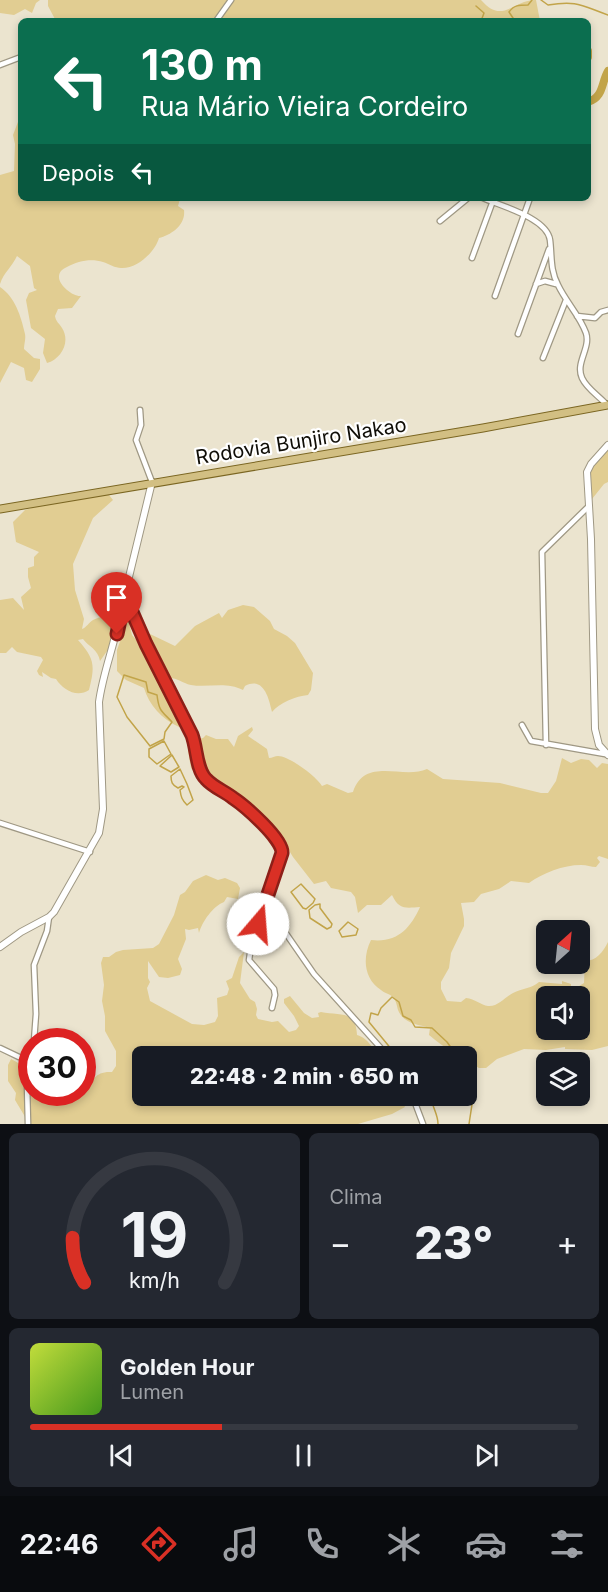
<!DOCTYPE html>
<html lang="pt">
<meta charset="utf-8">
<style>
body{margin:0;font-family:Inter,sans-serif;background:#242831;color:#f1f3f6;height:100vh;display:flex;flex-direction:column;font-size:22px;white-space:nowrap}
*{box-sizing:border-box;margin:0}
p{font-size:20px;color:#9ea1a6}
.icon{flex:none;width:33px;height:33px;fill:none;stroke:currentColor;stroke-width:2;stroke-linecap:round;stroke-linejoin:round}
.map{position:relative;height:1124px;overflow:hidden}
.panel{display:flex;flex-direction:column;gap:9px;padding:9px;background:#0d0f14;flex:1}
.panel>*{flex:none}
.banner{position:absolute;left:18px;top:18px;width:573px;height:183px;border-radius:9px;box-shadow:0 3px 9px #0003;background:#0b6e4f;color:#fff;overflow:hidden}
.needle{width:39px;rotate:27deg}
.controls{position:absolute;left:536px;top:920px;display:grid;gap:12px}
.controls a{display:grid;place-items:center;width:54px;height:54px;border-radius:9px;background:#171b24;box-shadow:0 3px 9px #0003;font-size:30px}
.speed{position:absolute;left:18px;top:1028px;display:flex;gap:12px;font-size:30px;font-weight:700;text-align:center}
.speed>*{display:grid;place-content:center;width:78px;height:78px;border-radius:50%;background:#171b24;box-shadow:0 3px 9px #0003;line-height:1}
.speed .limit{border:9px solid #d22;background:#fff;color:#111}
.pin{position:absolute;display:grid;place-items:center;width:51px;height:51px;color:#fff;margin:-62px -26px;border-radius:50% 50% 50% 0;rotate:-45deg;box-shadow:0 0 6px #0007}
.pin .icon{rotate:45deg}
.me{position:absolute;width:66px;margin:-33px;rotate:18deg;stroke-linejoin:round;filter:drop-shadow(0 0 4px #0008)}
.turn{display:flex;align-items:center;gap:21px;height:126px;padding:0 24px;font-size:27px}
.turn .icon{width:78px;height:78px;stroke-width:2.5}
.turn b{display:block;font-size:42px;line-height:51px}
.then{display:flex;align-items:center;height:57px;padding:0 24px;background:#0003;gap:12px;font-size:22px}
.big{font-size:45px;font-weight:800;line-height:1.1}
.panel .card{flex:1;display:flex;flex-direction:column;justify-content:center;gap:9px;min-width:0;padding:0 21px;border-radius:9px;background:#242831}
.panel .dial{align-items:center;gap:0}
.dial svg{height:156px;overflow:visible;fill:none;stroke:#363941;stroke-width:7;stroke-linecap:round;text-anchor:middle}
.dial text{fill:#f1f3f6;stroke:none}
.song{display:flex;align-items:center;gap:18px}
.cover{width:72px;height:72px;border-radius:9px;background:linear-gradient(135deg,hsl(70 70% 55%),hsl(100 70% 35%))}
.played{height:6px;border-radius:3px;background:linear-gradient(90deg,#d93025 35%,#363941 35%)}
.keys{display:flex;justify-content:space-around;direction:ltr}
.heat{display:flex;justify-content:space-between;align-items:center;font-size:33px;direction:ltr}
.panel .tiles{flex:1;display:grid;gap:9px;grid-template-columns:1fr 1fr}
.card:last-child{grid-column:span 2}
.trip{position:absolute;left:132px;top:1046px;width:345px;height:60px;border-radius:9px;background:#171b24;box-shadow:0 3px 9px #0003;font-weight:800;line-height:60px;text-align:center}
.tab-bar{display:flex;height:96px;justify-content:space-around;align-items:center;background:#090b0e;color:#9ea1a6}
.tab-bar .icon{width:42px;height:42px}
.tab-bar .selected{color:#d93025}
.tab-bar b{font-size:27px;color:#f1f3f6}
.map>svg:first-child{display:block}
.green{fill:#e1cd92;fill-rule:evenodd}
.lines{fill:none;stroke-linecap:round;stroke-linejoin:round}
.stream{stroke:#c2a449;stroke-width:1.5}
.river{stroke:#c2a449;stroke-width:8}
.street-casing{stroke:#9f9884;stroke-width:7}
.secondary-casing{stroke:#9f9884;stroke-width:8}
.primary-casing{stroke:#7b6622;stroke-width:9}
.street{stroke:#fff;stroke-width:4.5}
.secondary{stroke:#fff;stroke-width:6}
.primary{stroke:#d2bf83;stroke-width:7}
.route-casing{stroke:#8d1f18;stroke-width:15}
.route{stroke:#d93025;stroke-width:10}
.labels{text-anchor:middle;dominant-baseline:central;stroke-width:4.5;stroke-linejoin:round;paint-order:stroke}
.street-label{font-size:20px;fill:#100e07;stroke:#fff}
</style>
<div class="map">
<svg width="608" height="1124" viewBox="0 0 608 1124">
<rect width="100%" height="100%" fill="#ebe4cf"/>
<!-- green -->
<path class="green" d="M0,0H40L36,3L32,13L25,9L14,15L0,13Z
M48,0H481C503,25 512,0 536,0L540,21H375L369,18L358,21H56L48,6Z
M21,114V198H186L180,199L178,206L184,210C186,225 171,235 159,238C155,252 137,269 121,268C115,268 109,264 103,262C91,258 78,261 67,267C63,269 59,271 59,277C59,286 74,297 81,296L72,308L58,309L55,316C56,322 59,323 62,328C71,342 61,359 47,363L43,353L45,339L31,328L26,300L29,293L37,290L34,288L30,266L17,256C12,267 4,272 0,284V175L14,171L15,144L13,135Z
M0,287C15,297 21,316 25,334C26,339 24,344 24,349L34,358L40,359V369L32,382L26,380L24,368L11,362L0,383Z
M608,446V482L604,484L592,499C588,470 589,469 608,446Z
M100,494L109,495L113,500L93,518L73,564L75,590L84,619L82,629C87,627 88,623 93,620C97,618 109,614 112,614L116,618L120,616L112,644L100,661C98,649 89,647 83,639L78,640C95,659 95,666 89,690C77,698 63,690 56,679L51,678L42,672L43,677L39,675L37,671L43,660L41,657L17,652L12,647L6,653H0V600L13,598L24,610L21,597L31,588L28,577V568L34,566V557L39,552L16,542L13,522L25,510L55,501Z
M243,605L254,607L270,621L274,629L287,636L295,643L313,673L311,690L308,695C296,696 279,703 272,712C269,699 264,676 245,686L243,690C226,681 208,688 191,685C182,683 178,678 169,678L171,697L180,722L179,727C162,719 149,705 144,688L126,680L117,671V650L128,619L132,635L138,642L143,634H150L175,646L195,626L219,613L222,618L228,610Z
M190,726L197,734L198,739L203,738L206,735L216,739H228L234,747L238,736L252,727L253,730L248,736L267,749L269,758C272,758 275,756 278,756C289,756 316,776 322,786L327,784L348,793L353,792C365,756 403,780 427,769L443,779L500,783L541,793H548L556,781L562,758L571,763L581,759L589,760L597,768L602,763L608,764V859L599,856L597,858L600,862L596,867C591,867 587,865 581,865C563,865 543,873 529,883L511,881L499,889L481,894L474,902L461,903L464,919V926L451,953L449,968L441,982V989L447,1001L461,1002L466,998C475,999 481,1005 488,1006C498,1007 505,997 513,993C522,988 531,989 539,982L562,984V981L571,984V991L584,983L585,961C596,961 603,952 608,942V1046L592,1050L565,1049V1047L546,1050L524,1049L497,1059L486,1068H479L467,1061L466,1056C455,1056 439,1043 429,1035L430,1028C417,1024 404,1024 398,1010C397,1006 396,1000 393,997C390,994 384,993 381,990C364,979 362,958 371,940C397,943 410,929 420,907C406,908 399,910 392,895L381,905H367L358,913L355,897L351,892L331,888L326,881L314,884L293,857L279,834L260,814L230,798L208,790L191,768L188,751ZM546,996H579V1029H546Z
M206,875L218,880L225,878L237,883L240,888L238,899L227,897L224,902C213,906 202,922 199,933L198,928L189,930L185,929L186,939L178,959L182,969L180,975L168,978L159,977L148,961V978L150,982L147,988L150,1001L192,1024L204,1025L215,1022L218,1016L217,998L227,995L229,989L226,981L232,978L239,957L244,952L240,983L250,999L255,1002L257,1009L256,1015L258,1019L272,1022L278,1021L289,1032L296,1030L299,1026L294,1016L284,1003V999L290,996L304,1013L312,1018L319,1017L318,1013L321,1012C338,1016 356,1009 357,1035C370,1039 371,1049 381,1056H142V1095H407L406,1098L401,1099L405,1107L392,1114L358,1124H26L27,1120L15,1100L16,1093L8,1081V1065L11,1059C27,1067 31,1074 32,1092H82L83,1088C95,1081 94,1071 112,1072L116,1066V1051L105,1031V1016L102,1001L104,985L101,963L103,957H109L116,952L123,950L153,948L159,944L174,915L180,895L185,892L193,881Z"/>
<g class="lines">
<!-- stream -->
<path class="stream" d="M541,0L548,5C578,0 582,6 608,15
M476,6L484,13L481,21
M515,21L509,12C514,5 519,5 528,5L532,0
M124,675L146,682L148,692L157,695C159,712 162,711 172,722L165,732L164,739L150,746L127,717L117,697Z
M164,741L171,754L157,764L149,757V749Z
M172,755L179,767L171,772L160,766Z
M180,769L187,784L193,800L187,805C182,800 181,797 180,790L184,787L182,786L178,788C172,785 171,782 171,776Z
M301,884L315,899L313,903L306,909L303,908L291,892Z
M320,904V908L332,924L331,927L327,929L310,918L309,910L315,905Z
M348,922L358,929L356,935L342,937L339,931Z
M397,1056L369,1022L371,1013L378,1015L381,1008L392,997L399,1002L403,1016L411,1020L415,1027L432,1028L447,1042L457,1056
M466,1069L475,1073L470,1089L473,1098L469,1124
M426,1095L431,1097C432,1107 438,1114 438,1124"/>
<!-- river -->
<path class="river" d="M588,51V57
M588,102C604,97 601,83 608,71"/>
<!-- street casing -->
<g class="street-casing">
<path id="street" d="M216,21L231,0
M0,65L21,57
M483,198C501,206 547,218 550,240C552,256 550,270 558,285C566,302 580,316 586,333C591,348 575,363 582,378C587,389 599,396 607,405
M440,221L468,198
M472,258L494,198
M536,284L545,281L556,284
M495,296L530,198
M577,316L595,318L601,312L608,310
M518,334L549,249
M543,358L566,300
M140,410L141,425L136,440L152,482
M125,596L146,644L192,735L204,778L248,809L280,844L282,853L263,907L287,935L314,974L388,1056
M522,725L531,741L605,754
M546,745L542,552L589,506
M0,823L90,852
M263,907L251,947L249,960L274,989L275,995L272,1008
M34,1041L36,1014L34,965L47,931L49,917
M0,1048L19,1057
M412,1095L423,1124
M28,1124L27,1084L32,1058"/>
</g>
<!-- secondary casing -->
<g class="secondary-casing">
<path id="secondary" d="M608,445L591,464L587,472L591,539L595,729L599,745L608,755
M0,947L21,932L49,917L54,912L99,833L103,809L99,702C103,672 115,644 120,614L152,482"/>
</g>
<!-- primary casing -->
<g class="primary-casing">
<path id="primary" d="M0,509L483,428L608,405"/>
</g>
<!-- street -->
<use href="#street" class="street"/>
<!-- secondary -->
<use href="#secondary" class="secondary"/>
<!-- primary -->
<use href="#primary" class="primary"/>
</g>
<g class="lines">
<!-- route casing -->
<g class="route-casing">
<path id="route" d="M117,634L125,596L146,644L192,735C197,748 196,769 206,779C213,787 224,791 233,798C245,806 283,839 282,853L258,924"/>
</g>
<!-- route -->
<use href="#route" class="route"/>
</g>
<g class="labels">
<!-- street labels -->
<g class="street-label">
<text transform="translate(301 441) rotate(-9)">Rodovia Bunjiro Nakao</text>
</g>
</g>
</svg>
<div class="controls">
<a><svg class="needle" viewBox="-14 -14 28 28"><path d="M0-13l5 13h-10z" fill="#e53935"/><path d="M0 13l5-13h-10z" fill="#9ea1a6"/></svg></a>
<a><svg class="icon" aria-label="sound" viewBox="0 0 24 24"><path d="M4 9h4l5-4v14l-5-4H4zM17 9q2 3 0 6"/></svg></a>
<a><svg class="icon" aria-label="layers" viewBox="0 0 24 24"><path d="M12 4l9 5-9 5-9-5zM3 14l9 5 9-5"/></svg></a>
</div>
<div class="speed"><div class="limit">30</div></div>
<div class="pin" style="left:117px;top:634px;background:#d93025"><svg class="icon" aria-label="arrive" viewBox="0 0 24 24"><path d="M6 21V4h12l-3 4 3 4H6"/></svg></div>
<svg class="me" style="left:258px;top:924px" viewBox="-20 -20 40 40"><circle r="19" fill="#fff"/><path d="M0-13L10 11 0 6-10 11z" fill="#d93025"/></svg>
<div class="trip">22:48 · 2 min · 650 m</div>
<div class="banner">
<div class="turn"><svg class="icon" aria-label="left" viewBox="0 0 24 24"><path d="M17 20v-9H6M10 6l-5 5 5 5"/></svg><div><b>130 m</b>Rua Mário Vieira Cordeiro</div></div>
<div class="then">Depois<svg class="icon" aria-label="left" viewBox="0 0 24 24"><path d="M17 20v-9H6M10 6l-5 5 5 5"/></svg></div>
</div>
</div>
<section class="panel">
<div class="tiles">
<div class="card dial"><svg viewBox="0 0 100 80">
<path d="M14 69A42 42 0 1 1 86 69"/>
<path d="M14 69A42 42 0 0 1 8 46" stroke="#d93025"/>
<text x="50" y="56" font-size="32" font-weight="700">19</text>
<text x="50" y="72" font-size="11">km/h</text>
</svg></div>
<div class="card"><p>Clima</p>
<div class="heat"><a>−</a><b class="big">23°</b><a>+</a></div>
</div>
<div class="card">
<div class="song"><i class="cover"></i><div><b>Golden Hour</b><p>Lumen</p></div></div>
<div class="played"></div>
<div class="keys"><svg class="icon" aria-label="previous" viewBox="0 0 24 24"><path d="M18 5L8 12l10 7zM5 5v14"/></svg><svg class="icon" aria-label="pause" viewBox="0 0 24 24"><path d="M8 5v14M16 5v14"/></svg><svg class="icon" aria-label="next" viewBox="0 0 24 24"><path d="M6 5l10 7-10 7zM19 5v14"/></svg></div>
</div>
</div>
</section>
<nav class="tab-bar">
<b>22:46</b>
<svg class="icon selected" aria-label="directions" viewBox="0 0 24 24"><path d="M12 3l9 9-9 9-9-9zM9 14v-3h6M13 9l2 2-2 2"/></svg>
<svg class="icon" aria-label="music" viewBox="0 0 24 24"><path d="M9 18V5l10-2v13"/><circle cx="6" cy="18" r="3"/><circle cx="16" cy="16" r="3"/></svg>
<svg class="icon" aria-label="phone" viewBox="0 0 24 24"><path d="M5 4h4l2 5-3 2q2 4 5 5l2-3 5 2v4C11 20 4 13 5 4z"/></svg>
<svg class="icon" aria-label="climate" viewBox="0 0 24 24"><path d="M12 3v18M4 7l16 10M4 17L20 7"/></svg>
<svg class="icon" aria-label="car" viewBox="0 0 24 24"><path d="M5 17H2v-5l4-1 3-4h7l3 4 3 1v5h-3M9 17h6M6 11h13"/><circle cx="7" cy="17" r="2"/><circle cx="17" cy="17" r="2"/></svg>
<svg class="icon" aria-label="filters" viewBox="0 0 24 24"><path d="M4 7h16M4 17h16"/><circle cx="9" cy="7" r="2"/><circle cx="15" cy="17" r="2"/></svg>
</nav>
